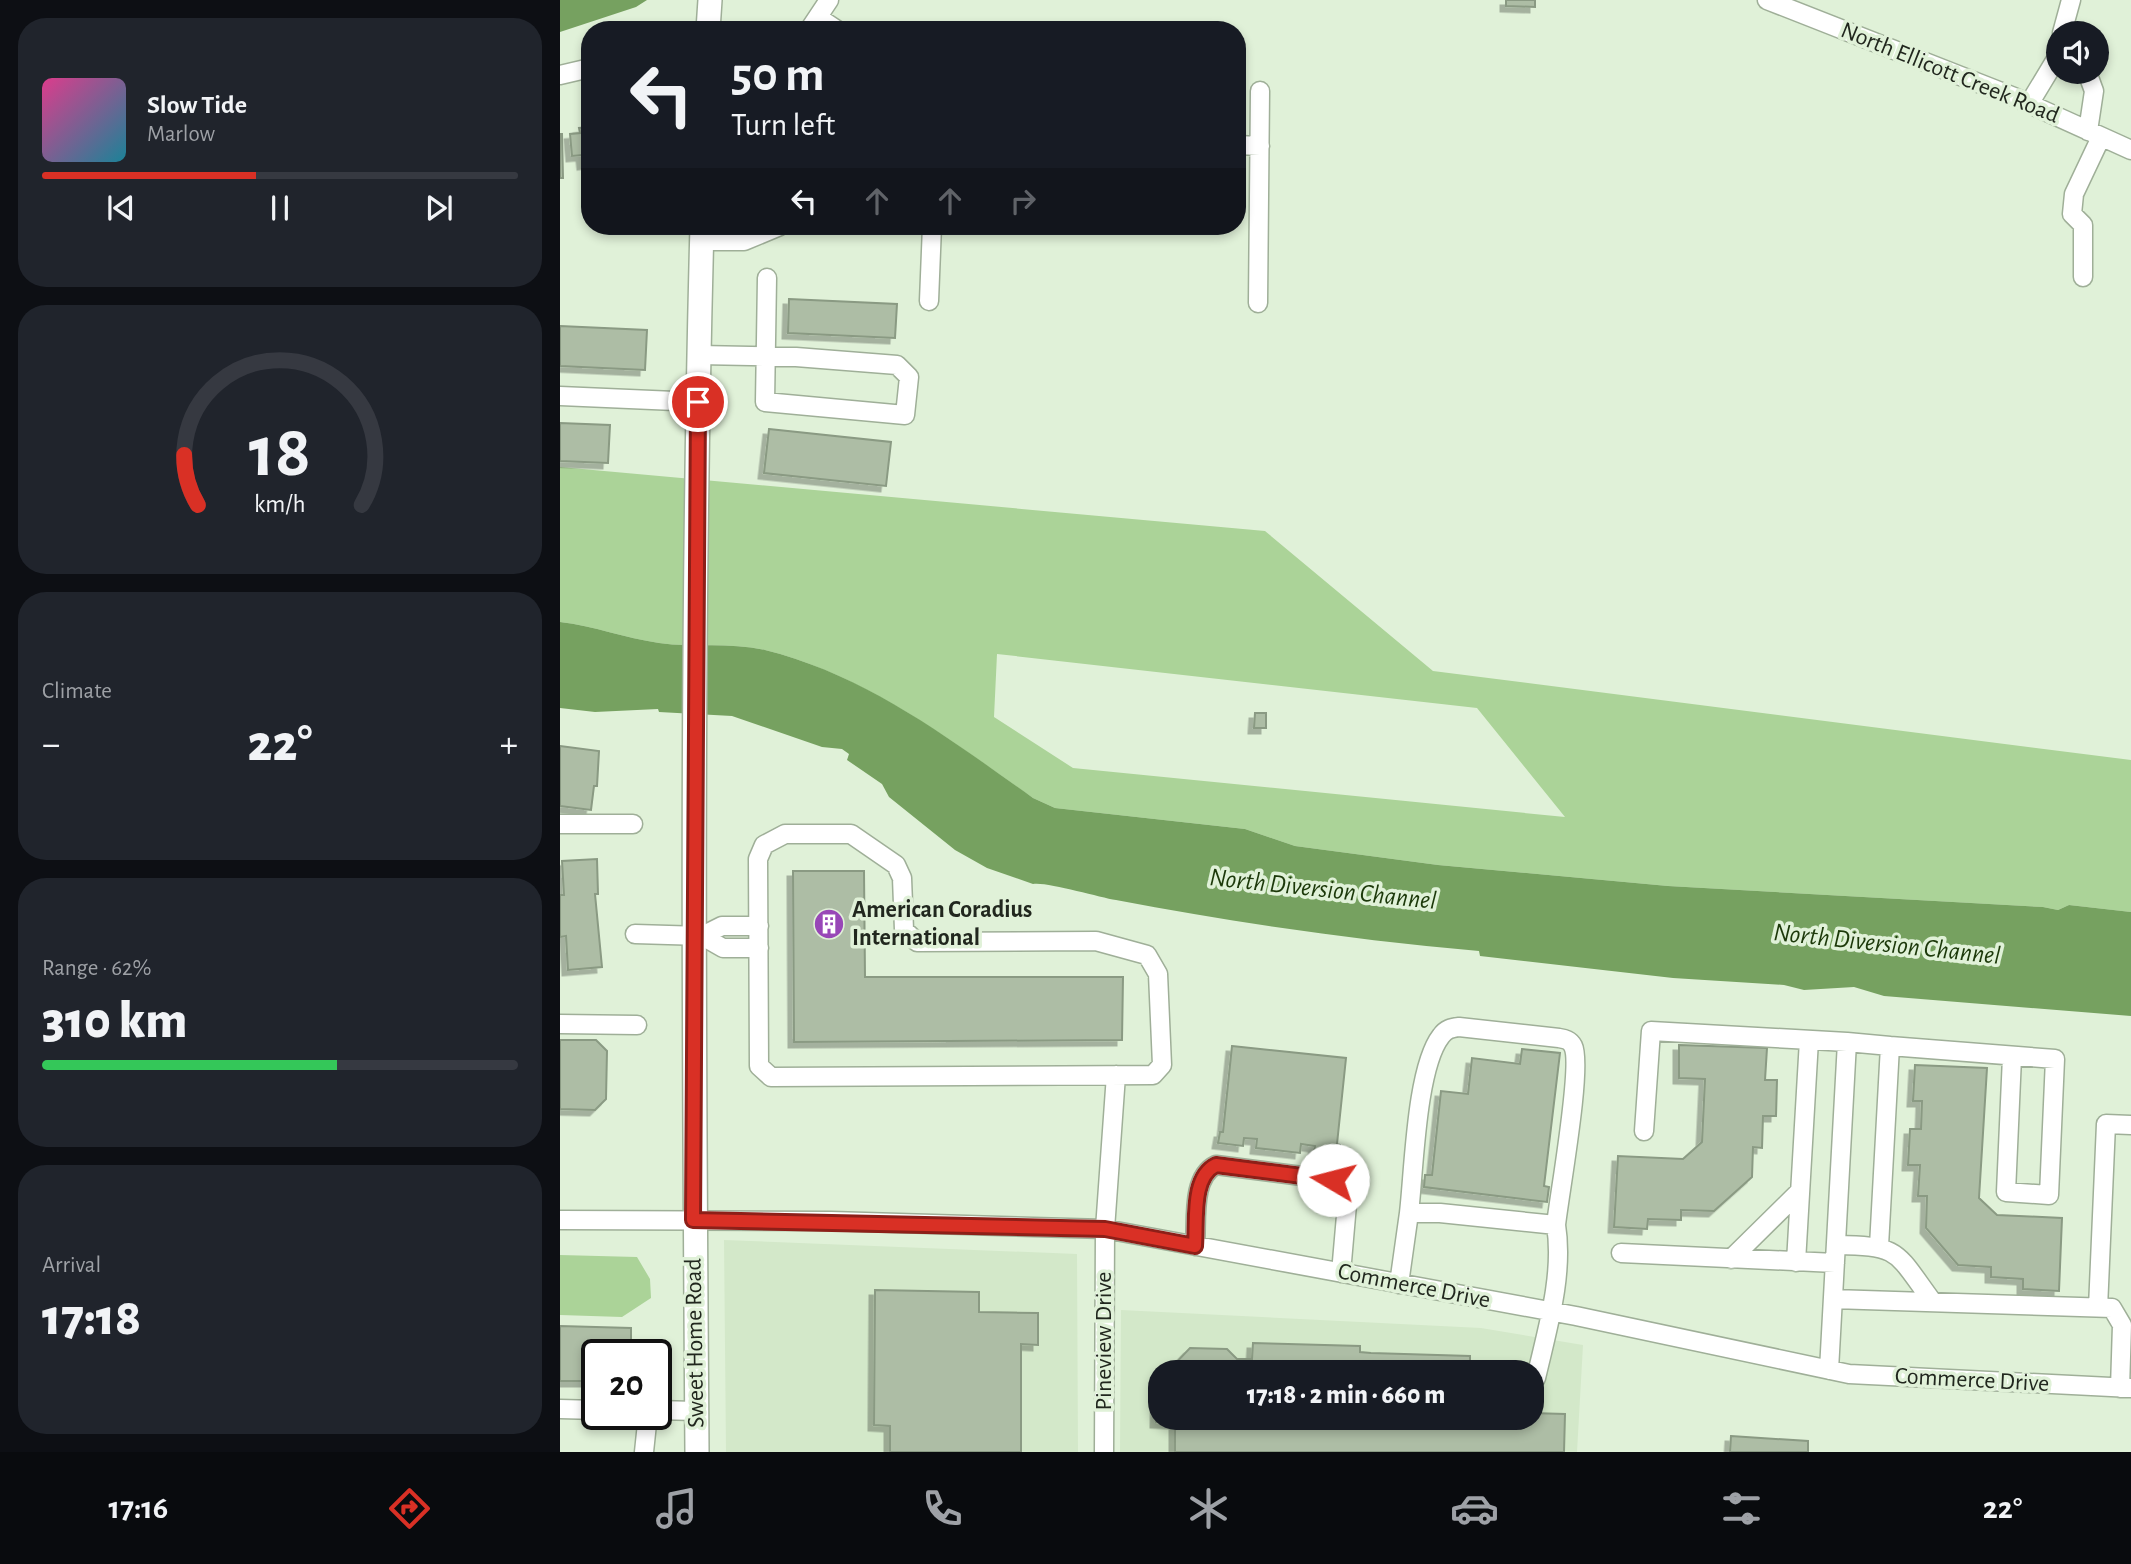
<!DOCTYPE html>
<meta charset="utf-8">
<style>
body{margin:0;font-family:"Alegreya Sans",sans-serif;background:#20242c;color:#f1f3f6;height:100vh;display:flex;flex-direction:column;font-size:26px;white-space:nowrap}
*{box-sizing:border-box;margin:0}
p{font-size:23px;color:#9ea1a6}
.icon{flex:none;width:38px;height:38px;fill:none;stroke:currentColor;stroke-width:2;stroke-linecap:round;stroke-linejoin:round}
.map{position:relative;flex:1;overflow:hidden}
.side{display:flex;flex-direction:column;gap:18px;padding:18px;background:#0d0f14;width:560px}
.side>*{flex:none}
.guide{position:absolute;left:21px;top:21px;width:665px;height:214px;border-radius:28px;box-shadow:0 4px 10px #0003;background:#171b24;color:#f1f3f6;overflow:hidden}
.controls{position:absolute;left:1486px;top:21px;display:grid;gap:14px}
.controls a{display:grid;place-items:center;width:63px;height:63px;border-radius:50%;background:#171b24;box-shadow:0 4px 10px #0003;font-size:35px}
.speed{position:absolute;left:21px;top:1339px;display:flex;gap:14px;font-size:35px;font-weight:700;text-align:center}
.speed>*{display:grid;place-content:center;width:91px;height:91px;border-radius:50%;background:#171b24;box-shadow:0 4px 10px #0003;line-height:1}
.speed .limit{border:4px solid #111;border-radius:10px;background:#fff;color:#111}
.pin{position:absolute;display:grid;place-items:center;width:60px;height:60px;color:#fff;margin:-30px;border:4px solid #fff;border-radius:50%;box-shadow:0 2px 7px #0007}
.me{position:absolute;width:77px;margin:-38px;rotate:278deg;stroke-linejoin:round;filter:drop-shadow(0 0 5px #0008)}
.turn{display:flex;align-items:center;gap:24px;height:147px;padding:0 35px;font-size:32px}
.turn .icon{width:91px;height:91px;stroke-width:2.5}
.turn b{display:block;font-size:49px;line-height:60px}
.lanes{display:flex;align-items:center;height:66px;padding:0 35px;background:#0003;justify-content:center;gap:35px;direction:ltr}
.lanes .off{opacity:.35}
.big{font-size:52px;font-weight:800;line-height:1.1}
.side .tile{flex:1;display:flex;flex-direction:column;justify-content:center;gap:10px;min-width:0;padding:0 24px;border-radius:28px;background:#20242c}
.side .dial{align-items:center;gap:0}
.dial svg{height:182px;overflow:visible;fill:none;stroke:#363941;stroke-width:7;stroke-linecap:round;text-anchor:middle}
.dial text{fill:#f1f3f6;stroke:none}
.song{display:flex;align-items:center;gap:21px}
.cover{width:84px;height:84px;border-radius:10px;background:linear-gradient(135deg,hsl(330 70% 55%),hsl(190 70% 35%))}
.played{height:7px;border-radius:4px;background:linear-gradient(90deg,#d93025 45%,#363941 45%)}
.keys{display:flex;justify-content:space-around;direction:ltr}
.heat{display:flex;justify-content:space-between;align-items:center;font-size:38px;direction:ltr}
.charge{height:10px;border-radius:5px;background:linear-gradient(90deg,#34c759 62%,#363941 0)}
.trip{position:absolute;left:588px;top:1360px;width:396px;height:70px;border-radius:28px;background:#171b24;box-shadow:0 4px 10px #0003;font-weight:800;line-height:70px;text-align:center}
.dock{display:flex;height:112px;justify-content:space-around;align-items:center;background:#090b0e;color:#9ea1a6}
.dock .icon{width:49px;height:49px}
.dock .current{color:#d93025}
.dock b{font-size:32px;color:#f1f3f6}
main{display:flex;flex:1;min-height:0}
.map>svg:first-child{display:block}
.built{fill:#d3e8c9;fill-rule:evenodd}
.green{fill:#abd398;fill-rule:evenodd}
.water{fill:#76a160}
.building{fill:#adbda5;stroke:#8a9a83;stroke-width:2;filter:url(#shadow)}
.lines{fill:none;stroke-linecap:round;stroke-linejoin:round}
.minor-casing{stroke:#9faf98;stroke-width:21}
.major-casing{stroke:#9faf98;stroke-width:26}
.minor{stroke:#fff;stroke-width:18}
.major{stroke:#fff;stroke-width:23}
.route-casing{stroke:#8d1f18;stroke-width:18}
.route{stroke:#d93025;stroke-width:12}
.labels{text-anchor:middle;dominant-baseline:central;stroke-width:7;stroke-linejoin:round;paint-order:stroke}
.street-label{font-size:24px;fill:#21271e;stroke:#e0f1d8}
.poi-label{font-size:24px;font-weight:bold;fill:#21271e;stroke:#e0f1d8;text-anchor:start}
.water-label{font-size:26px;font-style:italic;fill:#1c390a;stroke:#e0f1d8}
</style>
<main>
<section class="side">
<div class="tile">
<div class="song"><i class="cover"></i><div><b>Slow Tide</b><p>Marlow</p></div></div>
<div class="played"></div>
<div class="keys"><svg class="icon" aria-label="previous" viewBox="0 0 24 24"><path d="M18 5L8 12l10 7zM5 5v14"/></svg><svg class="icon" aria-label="pause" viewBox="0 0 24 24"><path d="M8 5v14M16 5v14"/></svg><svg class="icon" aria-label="next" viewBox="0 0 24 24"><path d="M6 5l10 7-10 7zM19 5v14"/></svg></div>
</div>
<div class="tile dial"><svg viewBox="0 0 100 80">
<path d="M14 69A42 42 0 1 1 86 69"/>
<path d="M14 69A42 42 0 0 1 8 47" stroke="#d93025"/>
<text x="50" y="56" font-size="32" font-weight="700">18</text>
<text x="50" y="72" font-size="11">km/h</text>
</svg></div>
<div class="tile"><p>Climate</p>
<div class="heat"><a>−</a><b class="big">22°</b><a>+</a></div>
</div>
<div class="tile"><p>Range · 62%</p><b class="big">310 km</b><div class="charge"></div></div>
<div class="tile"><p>Arrival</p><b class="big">17:18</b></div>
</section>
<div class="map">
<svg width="1571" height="1452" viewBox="0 0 1571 1452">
<defs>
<filter id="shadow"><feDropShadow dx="-5.5" dy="5.5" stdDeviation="0" flood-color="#0004"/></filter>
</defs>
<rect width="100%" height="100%" fill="#e0f1d8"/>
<!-- built -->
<path class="built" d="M164,1240L517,1254L518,1452H166Z
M561,1310L921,1328L1023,1345L1017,1452H560ZM600,1372H971V1418H600Z"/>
<!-- green -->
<path class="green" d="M0,467L705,531L873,671L1571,760V912L1509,905L1498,910L1483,907L1108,886L878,865L735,846L685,829L495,808L473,798C390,740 306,675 205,650C170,642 134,648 99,643C65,638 34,626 0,622ZM437,654L917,708L1005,817L513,768L434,717Z
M0,1255L77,1257L90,1279L91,1298L62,1317L0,1315Z"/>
<!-- water -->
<path class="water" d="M0,0H87L76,7L0,32Z
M0,622C34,626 65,638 99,643C134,648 170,642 205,650C306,675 390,739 473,798L495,808L685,829L735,846L878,865L1108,886L1483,907L1498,910L1509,905L1571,912V1016L1324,996L1294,987L1244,990L1224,985L1113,978L920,956L919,951C796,940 676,923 556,900C539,897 484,881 473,884L427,868L395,850L329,797L322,784L287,760L289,754L282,749L262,747L172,716L99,712L98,709L35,712L0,708Z"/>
<!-- building -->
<path class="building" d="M946,0H975V7L946,6Z
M30,127V163L23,164L22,155L12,156L10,134L20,133L19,128Z
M0,134H2L3,178H0Z
M229,299L337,304L335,338L228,333Z
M0,326L87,330L85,370L0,366Z
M0,423L50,425L48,463L0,461Z
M209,429L331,442L326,486L204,473Z
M695,713H706V728H694Z
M0,746L39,751L37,786H34L31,810L0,806Z
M37,859L38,894H35L42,967L8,970L6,936L0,937V895H4L2,861Z
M233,871H304L305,977H563L562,1040L234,1042Z
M0,1040H36L47,1051L46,1099L35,1110L0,1109Z
M1119,1045L1207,1048L1205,1080H1217L1216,1116H1203L1202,1148L1193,1147L1192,1177L1154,1211L1121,1210V1220L1088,1219L1087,1229L1054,1227L1058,1156L1123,1159L1142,1142L1145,1079L1119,1078Z
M672,1046L786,1058L777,1144L780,1145L779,1158L753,1155L755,1146L741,1144L740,1153L696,1148L697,1139L684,1138L683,1146L658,1143L660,1132H663Z
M962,1049L1000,1053L984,1186L989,1187L987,1202L864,1187L865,1175H872L881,1091L908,1094L912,1058L960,1064Z
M1355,1065L1427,1068L1419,1198L1437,1215L1502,1218L1499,1291L1463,1289V1279L1431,1277V1267L1398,1265L1366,1228L1367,1196H1358L1360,1165H1348L1350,1129H1361L1362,1101H1353Z
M315,1290L419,1292V1312L478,1313V1345L461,1344V1452H330V1426L314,1425Z
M0,1326L71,1328V1354H37V1381H0Z
M693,1343L800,1346V1352L811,1353L910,1356V1361H924V1372H607L630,1348L667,1349L677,1359H692Z
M600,1379V1418H971V1413L1005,1414L1004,1452H615V1423L596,1422L597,1382Z
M1171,1436L1248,1441V1452H1170Z"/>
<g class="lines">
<!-- minor casing -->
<g class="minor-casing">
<path id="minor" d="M1207,0L1454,97L1571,150
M259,18L277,30
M249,30L269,0
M1502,33L1511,0
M1527,72L1534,91L1528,131
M0,75L30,68
M1469,104L1498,56
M677,145L700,146
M142,241H184L220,226
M1523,277V225L1512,214L1514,194L1541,137
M369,301L372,226
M698,303L700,91
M139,355L236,357L337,365L349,377L345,415L205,402L207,278
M0,396L138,402
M0,824H73
M225,834H291L336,865L342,878L344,930L357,942L536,941L587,955L598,974L602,1065L593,1075L211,1077L199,1066L198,859L204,845Z
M199,926H162L142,936L163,948H199
M75,934L142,936
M0,1024L77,1025
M1287,1042L1330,1046
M1084,1131L1091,1031L1287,1042L1269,1370
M849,1213C854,1171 856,1068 881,1036C886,1029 891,1028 899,1027L999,1038C1005,1039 1010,1040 1013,1046C1023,1065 999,1196 996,1225
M0,1220L271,1221L545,1229L1016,1316L1289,1374L1571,1388
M1276,1245C1341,1246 1335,1251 1372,1301
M635,1246C637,1221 631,1177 656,1165L773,1180L782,1184L788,1193L781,1273
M1319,1246L1330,1046L1495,1059L1489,1195L1446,1192L1452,1057
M1061,1253L1275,1263
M1171,1259L1240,1191
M1236,1262L1249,1040
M839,1284L849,1213H880L996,1225C1004,1275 987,1330 976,1378H971
M1273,1299L1552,1308L1562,1325L1560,1388
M1538,1308L1546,1124L1571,1125
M0,1409L37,1410
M96,1410L136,1411
M84,1452L88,1414
M544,1452L545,1229L556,1075"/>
</g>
<!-- major casing -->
<g class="major-casing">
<path id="major" d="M148,30L150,0
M137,1452C134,1043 131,634 142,226"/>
</g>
<!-- minor -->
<use href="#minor" class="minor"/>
<!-- major -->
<use href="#major" class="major"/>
</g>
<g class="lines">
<!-- route casing -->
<g class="route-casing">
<path id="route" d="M138,402L133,1220L545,1229L635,1246C637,1221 631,1177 656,1165L773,1180"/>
</g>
<!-- route -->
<use href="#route" class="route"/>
</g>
<!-- icons -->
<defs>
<g id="building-disc" transform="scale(1.575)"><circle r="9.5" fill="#9847b7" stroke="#e0f1d8"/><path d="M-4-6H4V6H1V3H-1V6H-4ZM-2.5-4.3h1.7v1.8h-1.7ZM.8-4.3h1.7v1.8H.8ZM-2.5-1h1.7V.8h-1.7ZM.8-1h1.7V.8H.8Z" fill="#fff"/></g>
</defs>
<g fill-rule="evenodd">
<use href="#building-disc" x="269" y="924"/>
</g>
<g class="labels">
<!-- street labels -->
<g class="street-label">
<text transform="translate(1390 73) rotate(22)">North Ellicott Creek Road</text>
<text transform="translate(854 1286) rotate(11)">Commerce Drive</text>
<text transform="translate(544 1341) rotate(-90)">Pineview Drive</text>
<text transform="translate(135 1343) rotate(-91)">Sweet Home Road</text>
<text transform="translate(1412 1380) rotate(3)">Commerce Drive</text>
</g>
<!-- poi labels -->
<g class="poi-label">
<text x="292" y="910">American Coradius<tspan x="292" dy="28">International</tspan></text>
</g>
<!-- water labels -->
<g class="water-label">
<text transform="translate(763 889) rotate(6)">North Diversion Channel</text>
<text transform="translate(1327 944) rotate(6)">North Diversion Channel</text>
</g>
</g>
</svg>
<div class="controls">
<a><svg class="icon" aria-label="sound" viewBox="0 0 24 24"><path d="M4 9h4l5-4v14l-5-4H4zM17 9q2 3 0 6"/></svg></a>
</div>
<div class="speed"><div class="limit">20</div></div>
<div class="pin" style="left:138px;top:402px;background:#d93025"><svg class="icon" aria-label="arrive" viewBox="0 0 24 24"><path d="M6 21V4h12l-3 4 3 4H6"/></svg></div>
<svg class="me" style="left:773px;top:1180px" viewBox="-20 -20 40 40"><circle r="19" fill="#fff"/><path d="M0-13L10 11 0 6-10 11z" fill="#d93025"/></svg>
<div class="trip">17:18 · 2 min · 660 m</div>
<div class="guide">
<div class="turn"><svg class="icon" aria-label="left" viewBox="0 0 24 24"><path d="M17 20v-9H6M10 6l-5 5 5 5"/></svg><div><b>50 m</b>Turn left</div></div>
<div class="lanes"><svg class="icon" aria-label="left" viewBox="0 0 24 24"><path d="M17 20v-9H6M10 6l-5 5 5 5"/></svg><svg class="icon off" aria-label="ahead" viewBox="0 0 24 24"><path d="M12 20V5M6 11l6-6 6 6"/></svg><svg class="icon off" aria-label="ahead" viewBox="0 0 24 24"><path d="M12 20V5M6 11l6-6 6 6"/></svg><svg class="icon off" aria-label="right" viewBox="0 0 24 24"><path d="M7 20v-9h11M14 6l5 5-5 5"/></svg></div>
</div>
</div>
</main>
<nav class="dock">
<b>17:16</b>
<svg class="icon current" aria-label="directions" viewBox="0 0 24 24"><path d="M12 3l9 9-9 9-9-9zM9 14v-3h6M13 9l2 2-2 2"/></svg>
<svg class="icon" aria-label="music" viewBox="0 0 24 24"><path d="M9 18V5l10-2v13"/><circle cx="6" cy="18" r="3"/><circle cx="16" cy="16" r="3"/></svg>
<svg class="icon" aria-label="phone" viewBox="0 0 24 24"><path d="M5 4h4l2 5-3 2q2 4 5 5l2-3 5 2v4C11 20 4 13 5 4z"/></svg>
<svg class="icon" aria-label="climate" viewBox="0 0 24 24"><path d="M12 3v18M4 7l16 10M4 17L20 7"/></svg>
<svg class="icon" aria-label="car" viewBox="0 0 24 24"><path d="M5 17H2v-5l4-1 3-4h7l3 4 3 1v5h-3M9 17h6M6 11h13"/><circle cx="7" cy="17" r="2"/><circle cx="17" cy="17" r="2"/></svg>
<svg class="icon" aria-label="filters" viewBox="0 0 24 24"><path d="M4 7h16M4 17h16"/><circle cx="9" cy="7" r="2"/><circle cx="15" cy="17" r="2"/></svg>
<b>22°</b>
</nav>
